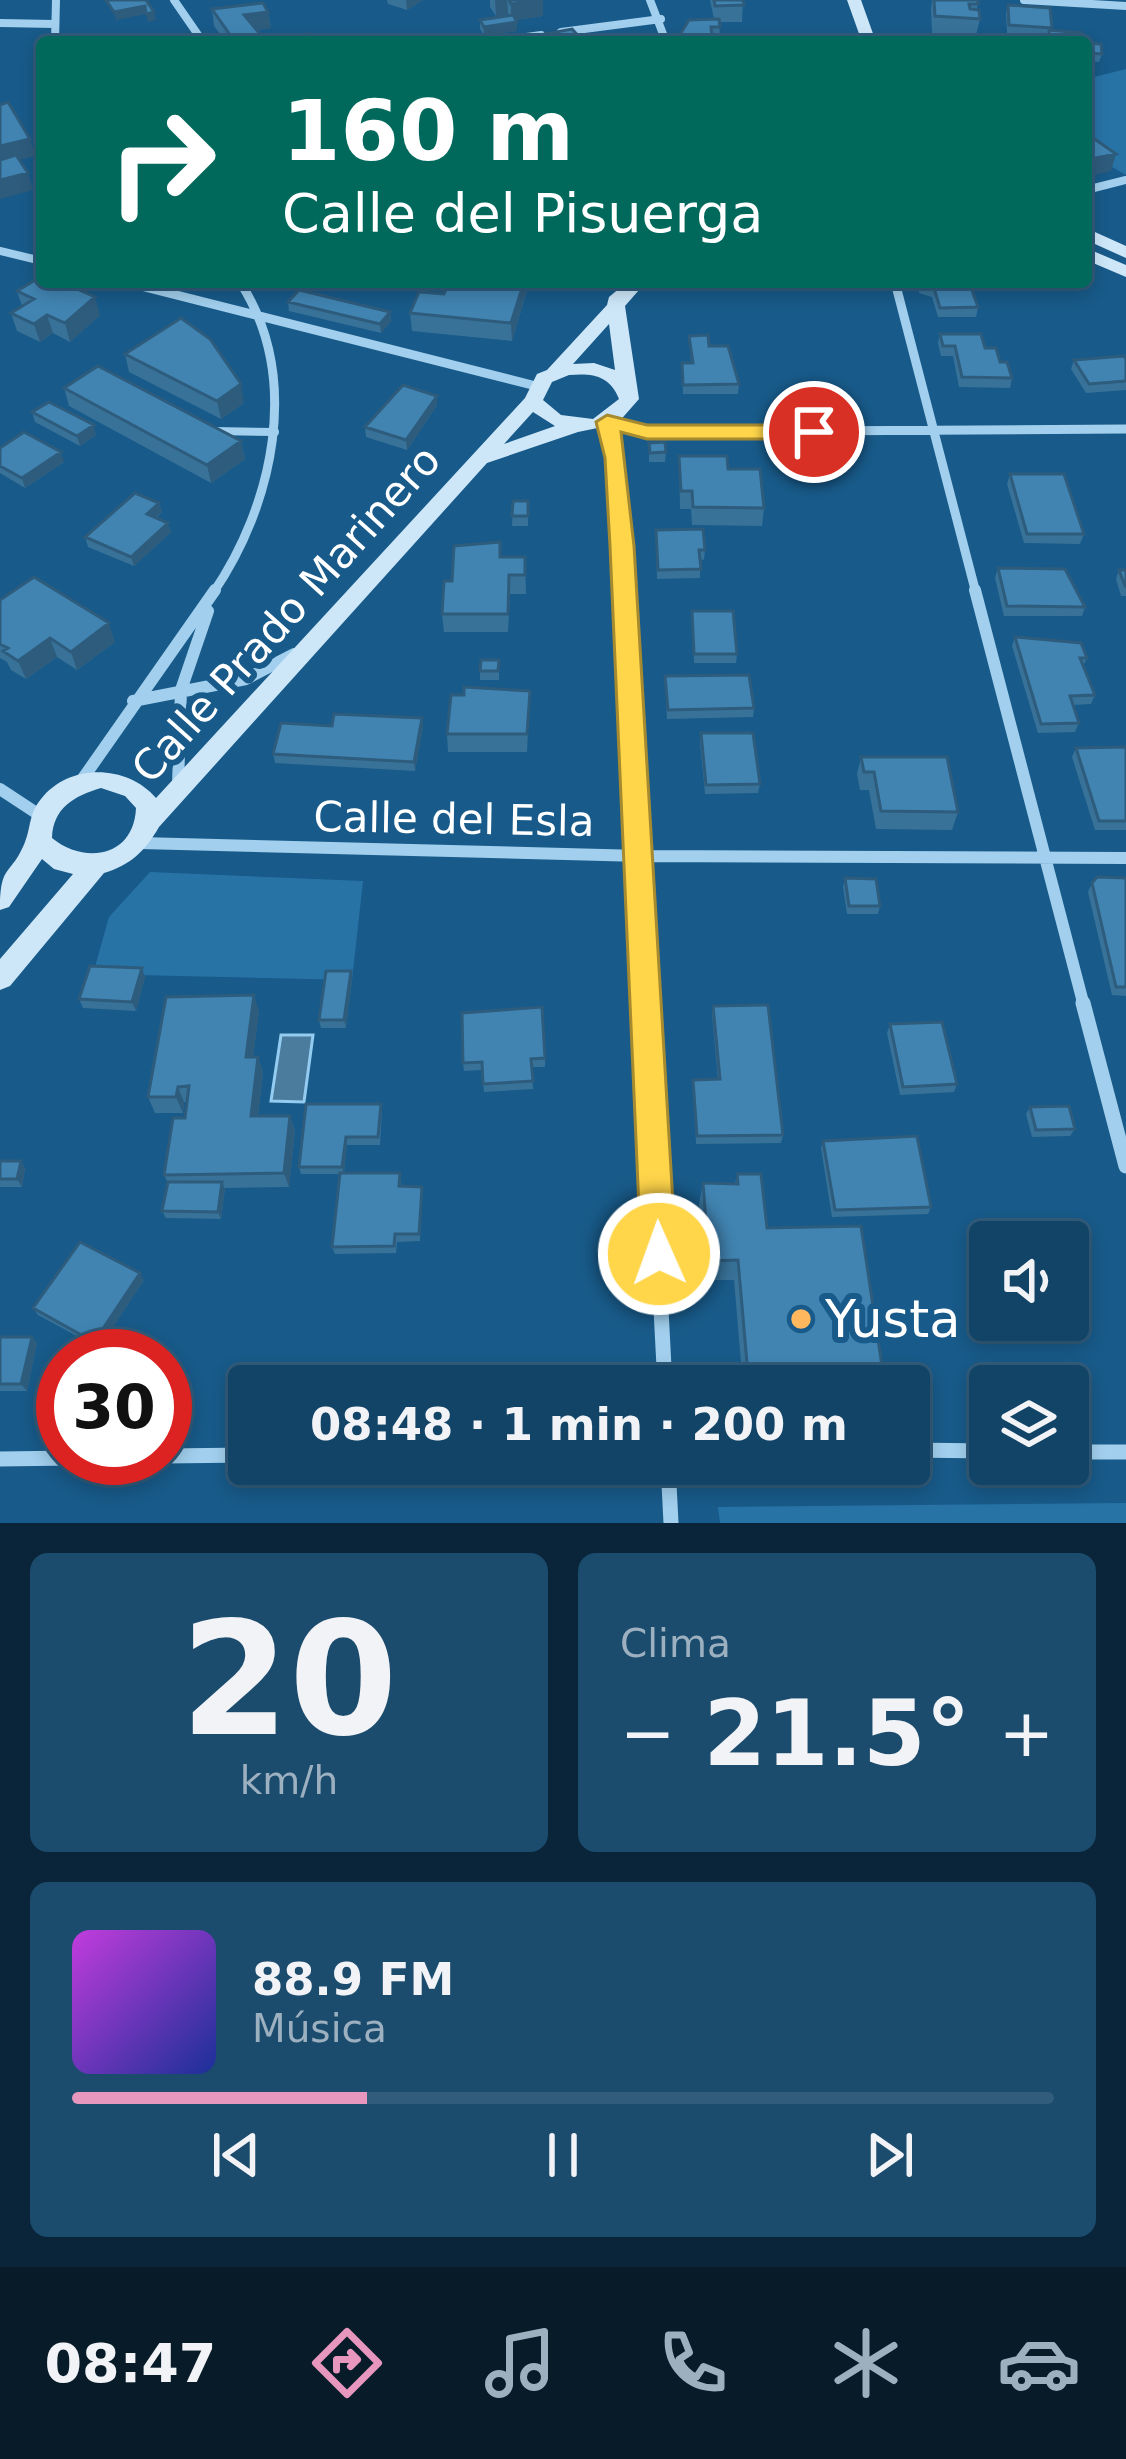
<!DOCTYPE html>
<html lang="es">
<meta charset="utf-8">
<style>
body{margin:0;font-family:"DejaVu Sans",sans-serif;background:#1b4b6d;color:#f1f3f6;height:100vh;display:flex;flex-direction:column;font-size:45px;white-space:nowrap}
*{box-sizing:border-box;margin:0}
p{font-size:39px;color:#9cb0c0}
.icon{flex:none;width:66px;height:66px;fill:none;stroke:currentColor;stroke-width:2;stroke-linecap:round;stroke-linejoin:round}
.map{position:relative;height:1523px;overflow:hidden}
.panel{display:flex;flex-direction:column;gap:30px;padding:30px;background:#0a2539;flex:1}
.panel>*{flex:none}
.top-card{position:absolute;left:36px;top:36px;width:1056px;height:252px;border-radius:12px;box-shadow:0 6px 18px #0003,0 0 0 3px #315c7b;background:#00695c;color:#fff;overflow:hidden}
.controls{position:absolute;left:969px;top:1221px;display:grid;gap:24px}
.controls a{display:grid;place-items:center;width:120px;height:120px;border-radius:12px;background:#124467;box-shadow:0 6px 18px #0003,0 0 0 3px #315c7b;font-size:60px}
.speed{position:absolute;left:36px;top:1329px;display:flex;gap:24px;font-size:60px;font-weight:700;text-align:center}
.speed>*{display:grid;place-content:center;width:156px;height:156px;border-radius:50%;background:#124467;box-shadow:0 6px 18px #0003,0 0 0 3px #315c7b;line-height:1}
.speed .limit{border:18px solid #d22;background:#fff;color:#111}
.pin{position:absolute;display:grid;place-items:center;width:102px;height:102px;color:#fff;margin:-51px;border:6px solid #fff;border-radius:50%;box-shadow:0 3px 12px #0007}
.me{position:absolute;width:132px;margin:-66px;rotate:358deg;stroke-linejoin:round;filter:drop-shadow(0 0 9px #0008)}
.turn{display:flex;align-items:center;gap:42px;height:252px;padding:0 48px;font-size:54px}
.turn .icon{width:156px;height:156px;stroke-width:2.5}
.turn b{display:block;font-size:84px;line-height:102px}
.big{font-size:90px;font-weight:800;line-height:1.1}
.panel .tile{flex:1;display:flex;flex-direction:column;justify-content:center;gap:18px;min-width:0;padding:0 42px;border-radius:18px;background:#1b4b6d}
.panel .dial{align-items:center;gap:0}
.dial b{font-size:156px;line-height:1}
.song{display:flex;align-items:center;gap:36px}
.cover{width:144px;height:144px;border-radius:18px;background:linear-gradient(135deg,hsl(290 70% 55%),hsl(230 70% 35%))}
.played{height:12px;border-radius:6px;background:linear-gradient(90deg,#e797bd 30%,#315c7b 30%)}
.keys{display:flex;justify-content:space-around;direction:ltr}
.heat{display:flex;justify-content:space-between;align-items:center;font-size:66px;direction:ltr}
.panel .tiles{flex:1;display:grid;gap:30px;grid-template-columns:1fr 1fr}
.tile:last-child{grid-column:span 2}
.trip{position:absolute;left:228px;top:1365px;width:702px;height:120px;border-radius:12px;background:#124467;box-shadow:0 6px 18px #0003,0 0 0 3px #315c7b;font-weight:800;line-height:120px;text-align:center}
.tabs{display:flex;height:192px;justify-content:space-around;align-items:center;background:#071b29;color:#9cb0c0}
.tabs .icon{width:84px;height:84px}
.tabs .selected{color:#e797bd}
.tabs b{font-size:54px;color:#f1f3f6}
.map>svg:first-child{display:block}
.green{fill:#2873a6}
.water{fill:#4b7b9d;stroke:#93ccf0;stroke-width:3}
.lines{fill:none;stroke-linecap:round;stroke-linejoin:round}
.lane{stroke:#a1cfed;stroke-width:8}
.street-far3{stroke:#a1cfed;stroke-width:8}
.street-far2{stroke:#a1cfed;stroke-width:9}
.street-far1{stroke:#a1cfed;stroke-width:12}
.street{stroke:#a1cfed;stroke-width:15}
.secondary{fill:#cde7f9;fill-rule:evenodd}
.wall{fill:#387299}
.shaded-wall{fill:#2e5c7d}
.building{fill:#4184b2;stroke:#2e5c7d;stroke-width:3}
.route{fill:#ffd54a;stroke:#a68a30;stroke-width:3}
.poi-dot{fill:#ffb85d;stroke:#185a89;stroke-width:4.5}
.labels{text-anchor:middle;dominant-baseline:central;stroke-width:12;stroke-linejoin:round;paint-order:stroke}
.street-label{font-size:42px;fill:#fff;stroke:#185a89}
.near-poi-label{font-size:51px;fill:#fff;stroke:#185a89;text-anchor:start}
</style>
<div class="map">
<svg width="1126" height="1523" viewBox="0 0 1126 1523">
<rect width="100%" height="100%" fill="#185a89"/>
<!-- green -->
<path class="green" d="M1126,69V175L1086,152V79Z
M150,872L363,881L352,980L93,974L109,917Z
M1126,1503V1523H720L718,1507Z"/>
<!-- water -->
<path class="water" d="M281,1035H313L304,1102L271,1101Z"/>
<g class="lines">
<!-- lane -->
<path class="lane" d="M214,431L275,432"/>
<!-- street-far3 -->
<path class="street-far3" d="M174,0L203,42
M650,0L663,34L656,42
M1024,0L1126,6
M0,23L54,24
M561,32L661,19
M55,42L56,0
M491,42L541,35
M1086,190L1126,180
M0,251L42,261"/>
<!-- street-far2 -->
<path class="street-far2" d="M125,282L536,386
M895,282L976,593
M611,420L647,432L1126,429
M607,422L617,458L624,593
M213,593C273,505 302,378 240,282"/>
<!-- street-far1 -->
<path class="street-far1" d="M624,590L645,1006
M975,590L1084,1006
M133,701L246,679L294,654
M79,784L215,590
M178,785L181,690L208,611
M0,789L41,816
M140,843L641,856L1126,858"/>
<!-- street -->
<path class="street" d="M645,1003L665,1386
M1083,1003L1126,1166
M909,1450L990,1451
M1068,1452H1126
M165,1456L249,1455
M0,1459L73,1458
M668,1464L671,1523"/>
<!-- secondary -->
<path class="secondary" d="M847,0H861L876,42H862Z
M1086,228L1126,246V258L1086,240Z
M1086,248L1126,265V277L1086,260Z
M627,282H646L625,306L639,399L617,424L578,432L487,463L159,827C145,851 131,865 104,873L10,986L0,990V959L73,874L54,869L42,859L9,907L0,910C0,862 11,877 25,842C31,827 29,813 41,799C70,762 128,765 156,798L525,398L537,374L547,370L607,305L609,297ZM609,324L615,370L594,363L573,364ZM569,375C592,373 610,375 619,399L593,419L561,415L543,400L552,382ZM533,412L555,426L504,444ZM101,788L125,796L136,808C134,857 85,865 52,838C53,808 74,796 101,788Z"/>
</g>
<!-- wall -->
<path class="wall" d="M387,0H423L407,10L388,4Z
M490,0H543V16L516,20L517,31L484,35L480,29V20L509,16L508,14L496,16L490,7Z
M710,0H743L742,22H719L720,36H712V42H679V36L714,19Z
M932,0H978L977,10L980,19L976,35L932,33L931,9Z
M1008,5L1052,28V30L1083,42H1047V37L1007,34L1006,13Z
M212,9L268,12L271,28L257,30L265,40L313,42H226L214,26Z
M1086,43L1102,54L1099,62L1086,61Z
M570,282H588V285L570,286Z
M920,283H927L978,307L976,317H938L932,297L919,293Z
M17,291L100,315L70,342L53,333L40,342L17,331L11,313L22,306Z
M527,291L512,341L412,331L410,313Z
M288,302L390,312L391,321L381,333L289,311Z
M940,334L985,348L1012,378L1010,388L959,387L953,356H941L938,343Z
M689,336L709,346L739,384L738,394H683L682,363H691Z
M125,354L244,403L221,419L129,372Z
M1126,359V390L1086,393L1071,369L1074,360Z
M64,388L241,441L245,459L211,483L69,406Z
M437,405L407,450L366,437L365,427Z
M32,412L96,435L80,446L35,422Z
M649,443L666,452L665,462H649Z
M0,448L64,462L25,488L0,473Z
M679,456L728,469L764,508L762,526L692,525L691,509H680Z
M1010,474L1084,534L1080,544L1024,543L1007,484Z
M513,501H528V526H512Z
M159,503L162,512L156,518L171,532L134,566L88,547L85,537Z
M656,530L705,550L704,560L700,559V578L657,579Z
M500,557H525L526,594H510L508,632H444L442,614L452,581Z
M998,568L1085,607L1082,616H1004L995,578Z
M1119,570H1126V596H1121L1116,579Z
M0,600L115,642L77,670L57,657L26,679L11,670L7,662L0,658Z
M692,611L737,654L736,663H694Z
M1015,637L1087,658L1083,666L1095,695L1091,704L1073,705L1079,723L1075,732L1038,733L1012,646Z
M499,660V680H480V671Z
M665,676L754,708L753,717L667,719Z
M530,691L527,752H448L447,734L464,695Z
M332,726L423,727L415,771L275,763L273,754Z
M701,733L760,784L758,793L705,794L700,742Z
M1126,747V830H1095L1072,757L1076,748Z
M861,757L958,812L952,830L876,829L869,790H860L857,774Z
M845,878L880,906L878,914H847L843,887Z
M1126,878V996L1112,995L1088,892L1092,883Z
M351,971L352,980L346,1028H321L319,1020Z
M145,977L136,1011L83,1008L79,999Z
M713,1006L783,1135L781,1143L696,1144L693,1080H718L712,1014Z
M259,1011L253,1057H258L263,1073L258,1116H290L295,1131L289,1187L225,1188L221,1219L166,1218L162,1211L168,1183L164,1175L185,1118L187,1102H184L183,1113H155L148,1097Z
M890,1024L957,1084L954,1092L900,1095L887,1033Z
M545,1058V1067H532L533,1089L484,1092L482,1070L464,1071L463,1063Z
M1030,1107L1075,1129L1070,1136L1032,1137L1026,1114Z
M382,1112L380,1145H347L344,1173L401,1180V1186L422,1187L420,1241L397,1242L396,1253L335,1254L332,1247L340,1174H301L299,1167Z
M823,1141L931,1207L928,1214L832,1217L821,1148Z
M0,1161H21L25,1169L22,1187H0Z
M737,1174L767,1228L885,1386H743L734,1280H705L699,1204L703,1183L735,1184Z
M144,1280L99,1348L38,1315L33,1308Z
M0,1337H32L37,1343L27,1391H0Z"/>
<!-- shaded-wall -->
<path class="shaded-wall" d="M406,0H423L407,10Z
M495,0H507L508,14L496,16Z
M543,0V16L511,21V4Z
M145,6L146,14L116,20L114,12Z
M154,12L156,20L148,22L146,14Z
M268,12L271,28L247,31L244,15Z
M517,22V31L484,35V27Z
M30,139L35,156L0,165V146Z
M1116,154L1111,171L1086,177V160Z
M28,173L33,190L0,199V180Z
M524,282H527V291L512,341L511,323Z
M95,297L100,315L70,342L65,323Z
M390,312L391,321L381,333L380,324Z
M47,315L53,333L40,342L34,324Z
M241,384L244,403L221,419L217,401Z
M437,396V405L407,450L406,440Z
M94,425L96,435L80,446L77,436Z
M241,441L245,459L211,483L207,465Z
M61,452L64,462L25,488L22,478Z
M159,503L162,512L149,523L147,514Z
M168,523L171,532L134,566L131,557Z
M109,623L115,642L77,670L71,652Z
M50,638L57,657L26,679L18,661Z
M422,718L423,727L415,771L414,762Z
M142,968L145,977L136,1011L132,1002Z
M351,971L352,980L346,1028L344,1020Z
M254,995L259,1011L251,1073L246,1057Z
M258,1057L263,1073L256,1132L251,1116Z
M178,1087L184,1102L183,1113L176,1097Z
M290,1116L295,1131L289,1187L284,1173Z
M346,1137L347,1145L344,1174L342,1167Z
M21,1161L25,1169L22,1187L17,1179Z
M222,1182L225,1189L221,1219L218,1212Z
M140,1273L144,1280L99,1348L94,1342Z
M32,1337L37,1343L27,1391L21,1384Z"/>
<!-- building -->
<path class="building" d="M106,0H146L154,12L146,14L145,6L114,12Z
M509,0H540L511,4Z
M714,0H743L744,5L715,6Z
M934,0H978V4H969L970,9L979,10L980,19L935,16Z
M263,3L268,12L244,15L265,40L309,34L313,42H235L212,9Z
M1008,5L1050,8L1052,28L1009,25Z
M513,15L517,22L484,27L480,20Z
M719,19L720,27H711L712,36H679L689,20Z
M572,29L584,42H501Z
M1049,30L1082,33L1083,42L1050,40Z
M177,37L180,42H154Z
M1086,43L1101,44L1102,54L1088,53Z
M8,102L30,139L0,146V105Z
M1086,133L1116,154L1086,160Z
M16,155L28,173L0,180V160Z
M42,276V282H61L95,297L65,323L47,315L34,324L11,313L34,299L17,291Z
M449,282H524L511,323L410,313L419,292L444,294Z
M932,282H969L978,307L940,308L934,288L920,283Z
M299,290L390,312L380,324L288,302Z
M181,318L210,339L241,384L217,401L125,354Z
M940,334H981L985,348H996L1000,362H1007L1012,378L962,377L955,346H943Z
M708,335L709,346H728L739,384L683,385L682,363H693L689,336Z
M1124,356L1126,359V381L1089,384L1074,360Z
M98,366L241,441L207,465L64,388Z
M403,385L437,396L406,440L365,427Z
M49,402L94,425L77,436L32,412Z
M24,432L61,452L22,478L0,466V448Z
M665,442L666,452L650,453L649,443Z
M679,456H727L728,469H760L764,508L693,507L692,491H681Z
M1010,474H1064L1084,534H1027Z
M135,493L159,503L147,514L168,523L131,557L85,537Z
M513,501H528V516H512Z
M703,529L705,550H699L701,569L658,570L656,530Z
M500,542V557H525V575H509L508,614H442L444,581H452L454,546Z
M998,568L1065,569L1085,607L1007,606Z
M1119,570H1126V587L1125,586Z
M34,577L109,623L71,652L50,638L18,661L3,651L8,648L0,644V600Z
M692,611H733L737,654H694Z
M1015,637L1081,643L1087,658H1080L1095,695L1070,696L1079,723L1041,724Z
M481,660H499L498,671H480Z
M749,675L754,708L668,710L665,676Z
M464,687L530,691L527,734H447L451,695H464Z
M334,714L422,718L414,762L273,754L281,723L332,726Z
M701,733H753L760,784L706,785Z
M1126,747V821H1099L1076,748Z
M861,757H947L958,812L881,811L874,772H864Z
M1097,877L1126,878V987H1116L1092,883Z
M845,878L876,879L880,906H849Z
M90,966L142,968L132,1002L79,999Z
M326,971H351L344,1020H319Z
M254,995L246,1057H258L251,1116H290L284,1173L164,1175L173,1118H185L189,1086L178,1087L176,1097H148L166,997Z
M768,1005L783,1135L697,1136L693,1080L720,1079L713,1006Z
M542,1007L545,1058L531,1059L533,1081L483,1084L482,1062L463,1063L462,1013Z
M942,1022L957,1084L903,1087L890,1024Z
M306,1104H381L378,1137H346L342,1167H299Z
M1069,1106L1075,1129L1036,1130L1030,1107Z
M917,1136L931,1207L835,1210L823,1141Z
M0,1161H21L17,1179H0Z
M340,1173H400L399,1186L422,1187L419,1234H395L394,1246L332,1247Z
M737,1174H761L767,1228L861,1226L885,1386H749L738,1260L709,1261L703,1183L738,1184Z
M168,1182H222L218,1212L162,1211Z
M80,1242L140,1273L94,1342L33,1308Z
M0,1337H32L21,1384H0Z"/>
<!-- route -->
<path class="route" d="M607,415L647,425H814L825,432L814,439H647L621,432L634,546L676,1254L671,1266L659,1271L646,1266L641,1254L610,546L605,458L596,422Z"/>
<!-- markers -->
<circle class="poi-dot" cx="801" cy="1319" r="12"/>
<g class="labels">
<!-- street labels -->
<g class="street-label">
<text transform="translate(286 614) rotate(-48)">Calle Prado Marinero</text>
<text transform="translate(454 819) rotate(1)">Calle del Esla</text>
</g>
<!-- near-poi labels -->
<g class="near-poi-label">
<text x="825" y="1319">Yusta</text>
</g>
</g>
</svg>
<div class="controls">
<a><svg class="icon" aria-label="sound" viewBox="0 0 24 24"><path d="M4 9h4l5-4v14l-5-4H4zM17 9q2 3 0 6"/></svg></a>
<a><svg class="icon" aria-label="layers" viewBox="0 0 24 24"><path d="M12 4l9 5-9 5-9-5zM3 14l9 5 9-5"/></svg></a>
</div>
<div class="speed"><div class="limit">30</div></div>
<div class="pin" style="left:814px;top:432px;background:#d93025"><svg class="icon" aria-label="arrive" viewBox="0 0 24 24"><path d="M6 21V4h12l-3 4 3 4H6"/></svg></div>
<svg class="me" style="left:659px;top:1254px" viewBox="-20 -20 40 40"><circle r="17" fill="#ffd54a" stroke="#fff" stroke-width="3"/><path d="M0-11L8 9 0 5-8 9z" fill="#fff"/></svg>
<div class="trip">08:48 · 1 min · 200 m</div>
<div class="top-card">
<div class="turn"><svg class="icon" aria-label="right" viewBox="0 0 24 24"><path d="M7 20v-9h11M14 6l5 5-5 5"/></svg><div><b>160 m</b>Calle del Pisuerga</div></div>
</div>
</div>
<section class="panel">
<div class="tiles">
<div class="tile dial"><b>20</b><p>km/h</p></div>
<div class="tile"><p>Clima</p>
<div class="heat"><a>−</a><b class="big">21.5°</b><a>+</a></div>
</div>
<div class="tile">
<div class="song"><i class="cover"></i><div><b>88.9 FM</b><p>Música</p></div></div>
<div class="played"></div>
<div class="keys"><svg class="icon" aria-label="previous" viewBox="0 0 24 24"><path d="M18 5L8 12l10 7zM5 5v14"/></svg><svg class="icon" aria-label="pause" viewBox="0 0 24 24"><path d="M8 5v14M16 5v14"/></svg><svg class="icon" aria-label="next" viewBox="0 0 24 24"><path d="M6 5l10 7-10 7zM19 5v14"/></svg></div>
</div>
</div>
</section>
<nav class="tabs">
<b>08:47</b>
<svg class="icon selected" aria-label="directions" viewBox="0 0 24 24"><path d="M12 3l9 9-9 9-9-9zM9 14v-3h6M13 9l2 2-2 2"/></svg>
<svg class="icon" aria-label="music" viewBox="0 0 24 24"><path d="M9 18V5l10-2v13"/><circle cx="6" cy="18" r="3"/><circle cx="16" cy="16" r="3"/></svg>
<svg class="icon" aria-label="phone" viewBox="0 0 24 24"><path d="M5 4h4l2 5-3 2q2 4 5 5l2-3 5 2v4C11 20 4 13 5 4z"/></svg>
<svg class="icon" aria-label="climate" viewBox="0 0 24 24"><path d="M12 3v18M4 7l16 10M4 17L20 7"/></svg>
<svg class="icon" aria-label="car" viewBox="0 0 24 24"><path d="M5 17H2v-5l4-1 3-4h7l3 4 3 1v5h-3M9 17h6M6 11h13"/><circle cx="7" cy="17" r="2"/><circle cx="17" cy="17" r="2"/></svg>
</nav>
